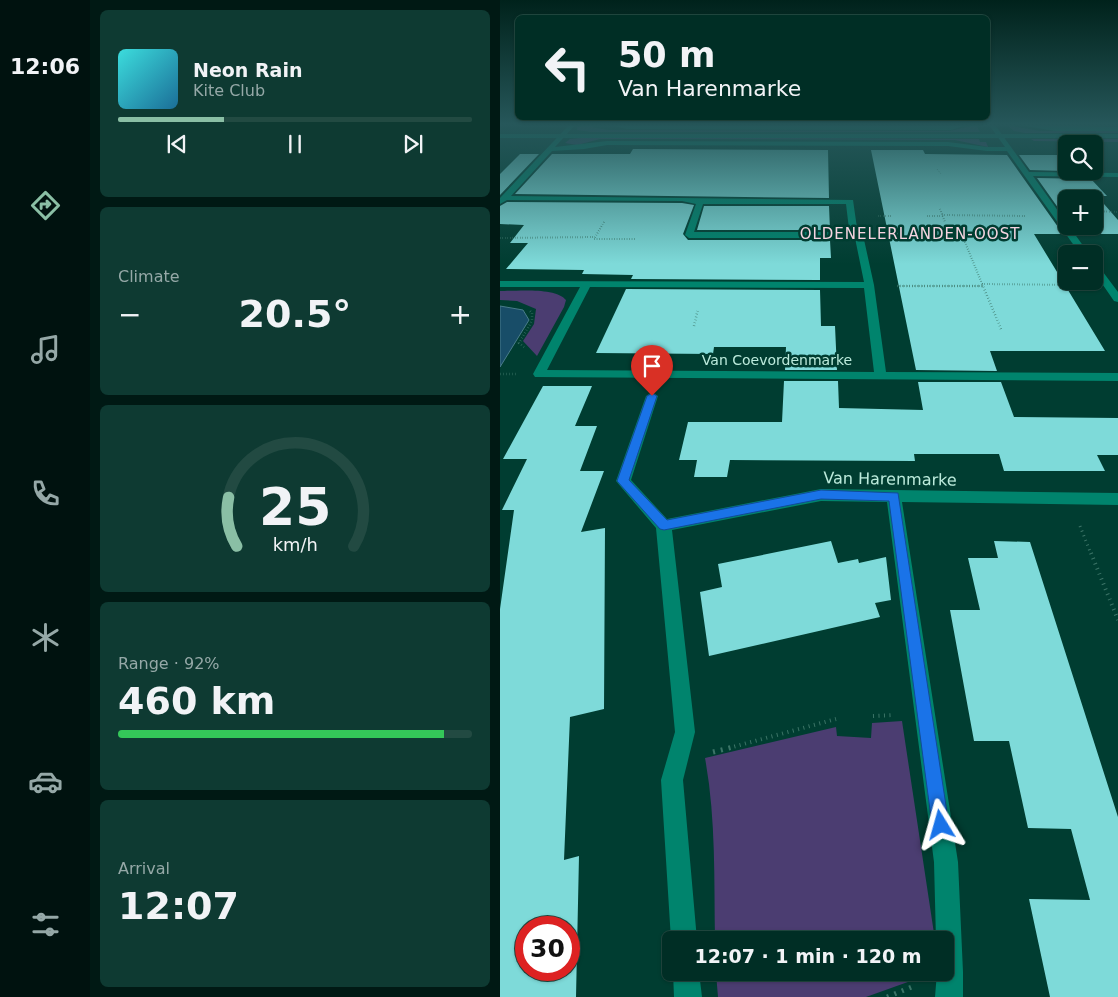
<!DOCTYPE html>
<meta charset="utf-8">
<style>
body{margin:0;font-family:"DejaVu Sans",sans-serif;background:#0e3a32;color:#f1f3f6;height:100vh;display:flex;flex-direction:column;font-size:19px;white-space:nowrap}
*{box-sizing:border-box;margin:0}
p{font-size:16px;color:#95a8a7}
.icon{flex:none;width:28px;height:28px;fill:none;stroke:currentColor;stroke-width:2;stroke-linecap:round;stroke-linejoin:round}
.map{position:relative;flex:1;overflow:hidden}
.panel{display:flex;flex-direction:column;gap:10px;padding:10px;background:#001914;width:410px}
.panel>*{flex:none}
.banner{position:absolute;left:15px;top:15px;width:475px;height:105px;border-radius:8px;box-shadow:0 1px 4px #0004,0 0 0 1px #224a42;background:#002e25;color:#f1f3f6;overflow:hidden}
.tools{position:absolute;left:558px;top:135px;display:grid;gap:10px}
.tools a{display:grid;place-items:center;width:45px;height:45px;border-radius:8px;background:#002e25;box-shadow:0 1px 4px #0004,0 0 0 1px #224a42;font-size:25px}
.speed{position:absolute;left:15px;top:916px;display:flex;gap:10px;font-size:25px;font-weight:700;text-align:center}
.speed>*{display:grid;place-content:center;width:65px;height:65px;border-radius:50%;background:#002e25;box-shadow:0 1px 4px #0004,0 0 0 1px #224a42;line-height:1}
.speed .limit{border:8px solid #d22;background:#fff;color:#111}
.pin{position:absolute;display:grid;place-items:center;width:42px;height:42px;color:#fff;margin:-51px -21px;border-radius:50% 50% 50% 0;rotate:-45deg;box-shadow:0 0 5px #0007}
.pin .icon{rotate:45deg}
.me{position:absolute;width:55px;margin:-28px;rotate:352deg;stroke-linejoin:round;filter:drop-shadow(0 0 4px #0008)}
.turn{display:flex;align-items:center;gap:18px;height:105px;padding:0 20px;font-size:22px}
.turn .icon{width:65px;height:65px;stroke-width:2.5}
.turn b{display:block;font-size:35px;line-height:42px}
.big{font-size:38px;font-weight:700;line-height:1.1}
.panel .card{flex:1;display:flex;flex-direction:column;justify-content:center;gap:8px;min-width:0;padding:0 18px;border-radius:8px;background:#0e3a32}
.panel .dial{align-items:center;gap:0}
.dial svg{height:130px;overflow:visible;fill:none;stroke:#224a42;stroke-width:7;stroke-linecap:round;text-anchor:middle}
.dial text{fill:#f1f3f6;stroke:none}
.song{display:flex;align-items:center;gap:15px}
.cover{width:60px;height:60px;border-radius:8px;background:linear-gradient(135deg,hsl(180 70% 55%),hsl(200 70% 35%))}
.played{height:5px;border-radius:2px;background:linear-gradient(90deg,#8abfa5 30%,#224a42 30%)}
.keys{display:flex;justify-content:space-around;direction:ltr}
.heat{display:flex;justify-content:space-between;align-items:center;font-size:28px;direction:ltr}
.charge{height:8px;border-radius:4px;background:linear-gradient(90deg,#34c759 92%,#224a42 0)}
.trip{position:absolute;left:162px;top:931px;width:292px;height:50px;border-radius:8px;background:#002e25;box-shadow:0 1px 4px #0004,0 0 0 1px #224a42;font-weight:700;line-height:50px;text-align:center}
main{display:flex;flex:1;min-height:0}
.tab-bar{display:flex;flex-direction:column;width:90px;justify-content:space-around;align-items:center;background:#00120f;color:#95a8a7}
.tab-bar .icon{width:35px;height:35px}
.tab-bar .on{color:#8abfa5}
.tab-bar b{font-size:22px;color:#f1f3f6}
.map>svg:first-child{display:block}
.green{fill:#4b3d71}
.water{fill:#184d68;stroke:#497c8b}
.building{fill:#7edad9;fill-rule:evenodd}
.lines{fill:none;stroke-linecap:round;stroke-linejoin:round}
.path-far5{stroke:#3b7467;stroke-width:1;stroke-dasharray:0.5 2;stroke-linecap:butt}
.path-far4{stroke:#3b7467;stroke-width:2;stroke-dasharray:0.5 2;stroke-linecap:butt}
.path-far3{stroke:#3b7467;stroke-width:2.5;stroke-dasharray:0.5 2.5;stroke-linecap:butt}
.path-far2{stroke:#3b7467;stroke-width:3;stroke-dasharray:1 4;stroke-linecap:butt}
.path-far1{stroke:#3b7467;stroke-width:4;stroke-dasharray:1 4.5;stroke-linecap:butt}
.path{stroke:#3b7467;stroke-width:5;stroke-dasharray:2 6;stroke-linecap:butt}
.minor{fill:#00846d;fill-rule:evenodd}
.tertiary{fill:#00846d;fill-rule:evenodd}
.route{fill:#1a73e8;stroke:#114b97}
.labels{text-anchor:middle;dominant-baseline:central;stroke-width:5;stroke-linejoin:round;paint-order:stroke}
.far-street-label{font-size:14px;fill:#bcebdc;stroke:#003d31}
.far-neighbourhood-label{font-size:15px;letter-spacing:1px;fill:#f6d5e1;stroke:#003d31}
.street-label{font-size:16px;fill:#bcebdc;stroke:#003d31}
</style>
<main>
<nav class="tab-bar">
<b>12:06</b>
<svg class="icon on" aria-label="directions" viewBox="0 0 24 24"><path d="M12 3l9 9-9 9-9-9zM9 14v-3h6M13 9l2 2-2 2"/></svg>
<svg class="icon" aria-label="music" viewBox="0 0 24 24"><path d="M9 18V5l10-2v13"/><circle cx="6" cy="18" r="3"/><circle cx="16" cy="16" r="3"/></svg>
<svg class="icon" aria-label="phone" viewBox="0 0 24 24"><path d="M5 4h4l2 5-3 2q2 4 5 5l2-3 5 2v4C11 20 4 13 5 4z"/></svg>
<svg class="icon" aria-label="climate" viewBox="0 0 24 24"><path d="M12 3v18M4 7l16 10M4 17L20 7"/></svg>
<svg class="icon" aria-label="car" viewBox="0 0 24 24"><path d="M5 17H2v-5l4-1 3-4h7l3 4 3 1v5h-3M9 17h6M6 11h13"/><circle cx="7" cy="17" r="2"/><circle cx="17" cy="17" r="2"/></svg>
<svg class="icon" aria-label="filters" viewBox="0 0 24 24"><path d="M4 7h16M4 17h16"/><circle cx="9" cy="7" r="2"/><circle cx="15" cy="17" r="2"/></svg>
</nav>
<section class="panel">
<div class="card">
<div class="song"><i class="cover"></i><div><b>Neon Rain</b><p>Kite Club</p></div></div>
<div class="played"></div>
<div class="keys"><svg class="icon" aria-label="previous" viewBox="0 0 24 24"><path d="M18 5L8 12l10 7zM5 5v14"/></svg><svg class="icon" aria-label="pause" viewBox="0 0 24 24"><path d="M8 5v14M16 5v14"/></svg><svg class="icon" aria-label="next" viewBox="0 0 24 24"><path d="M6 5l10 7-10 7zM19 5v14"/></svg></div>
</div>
<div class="card"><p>Climate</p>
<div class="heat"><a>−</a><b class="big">20.5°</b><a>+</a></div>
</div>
<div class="card dial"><svg viewBox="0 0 100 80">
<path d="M14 69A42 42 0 1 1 86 69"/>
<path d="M14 69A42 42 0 0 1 9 39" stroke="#8abfa5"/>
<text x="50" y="56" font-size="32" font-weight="700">25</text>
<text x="50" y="72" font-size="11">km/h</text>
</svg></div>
<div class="card"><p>Range · 92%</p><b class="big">460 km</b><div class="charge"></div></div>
<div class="card"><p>Arrival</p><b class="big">12:07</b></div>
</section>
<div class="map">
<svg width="618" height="997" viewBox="0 0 618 997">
<rect width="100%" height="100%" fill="#003d31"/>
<!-- green -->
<path class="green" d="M80,125H99L91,127L108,130L450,131L476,125L480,132H91L77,130V127L84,126H78Z
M507,125L540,131H618V133H525L514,131Z
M91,137L479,139L480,142H486L488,147L455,140L155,139H100L77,145L65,143L70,139Z
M531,139H618V142L534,141Z
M0,291C16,291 56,287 66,300L64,307L37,356L23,341L34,324L36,309L17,301L0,300Z
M402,721L435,940H215C214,879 216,818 205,758L336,727L337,736L371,738L372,723Z
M216,973V972L433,973L366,997H218Z"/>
<!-- water -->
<path class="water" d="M0,306L23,310L29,320L0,367Z"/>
<!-- building -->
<path class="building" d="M133,149L328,150L329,198L15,194L52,154H130Z
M371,150H423L425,154L507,155L563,234H534L605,351H490L497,371L416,370Z
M20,154H39L0,195V174Z
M519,155H566V171L530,170Z
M537,178L591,179L607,196H597L618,220V234H577L571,226H594V199H566V219Z
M7,202L182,203L194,205L183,234L188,240H330L331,258H320V280L131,279L133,275L82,274L84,270L6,269L28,243H10L24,225L0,224V206Z
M204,206H329L330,230H197Z
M126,289L320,290L321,326H335L337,370H285L286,347H214L213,354L96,353Z
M284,381H338L339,408L423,410L418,382H501L514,417L618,418V455H597L605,471H504L499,454H414L415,461L230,460L227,477H194L197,460H179L188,422H282Z
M43,386H92L75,426H97L80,471H104L81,532L105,528L104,709L70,717L64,860L79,856L76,997H0V609L14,510H2L27,459H3ZM26,928H69V970H26Z
M331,541L338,563L358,559L359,563L386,557L391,600L375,603L380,617L209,656L200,592L222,587L218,564Z
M494,541L530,542L618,817V997H550L529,899L590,900L571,829L528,828L509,741H474L450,610H480L468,558H498Z"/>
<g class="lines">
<!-- path-far5 -->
<path class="path-far5" d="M437,169L441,174"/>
<!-- path-far4 -->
<path class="path-far4" d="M440,209L445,222
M594,211L618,212
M442,215L527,216
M378,216H392
M427,216H443
M104,222L94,239H136
M462,235L483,286
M0,238L95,237
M482,284L577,285
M397,286H483"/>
<!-- path-far3 -->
<path class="path-far3" d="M397,286H483L501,329
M194,326L198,309
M24,347L19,343L32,321V313L29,310
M0,374H16"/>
<!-- path-far2 -->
<path class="path-far2" d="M580,526L591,554"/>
<!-- path-far1 -->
<path class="path-far1" d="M591,553L618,620
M373,716L393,715
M229,748L336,719"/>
<!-- path -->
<path class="path" d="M213,752L233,747
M387,997L414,986"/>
<!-- minor -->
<path class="minor" d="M69,125H75L55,147L107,141L448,142L487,147H505L489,125H495L529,172L618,173V177L533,176L566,222V226H569L589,254H580L507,151H487L448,146L107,145L84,149L52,151L11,196L353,200L357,228L363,235L374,285L386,372L618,373V381L35,377L33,374L80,287H0V281L364,282L355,238H189L185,235L196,204L182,201L7,200L0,204V198ZM203,204H346L349,229L352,232H194ZM90,287L364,288L374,372L47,370Z
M110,125L451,126L466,125L451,130L127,129Z
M520,125L618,127V131H555Z
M594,263L597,264L618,292V302L614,301L594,272Z
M152,392L158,396L131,480L167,519L321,489L618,493V505L402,502L458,862L463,972V997H435L437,972H446V940H436L434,862L387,502L321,501L172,530L195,732L183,780L197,940H171L161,780L175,732L156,528L116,481L146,396Z
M173,972H199L202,997H174Z"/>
<!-- tertiary -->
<path class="tertiary" d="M0,134H618V138H0Z"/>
</g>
<!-- sky -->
<linearGradient id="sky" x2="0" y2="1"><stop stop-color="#00221b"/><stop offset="0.47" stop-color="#26575a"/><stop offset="1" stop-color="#26575a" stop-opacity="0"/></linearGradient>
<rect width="618" height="264" fill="url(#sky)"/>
<!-- route -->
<path class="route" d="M152,393L157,396L129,480L167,520L321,490L398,493L449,825L447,831L441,834L435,831L432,825L389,501L321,499L164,530L160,529L117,481L147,396Z"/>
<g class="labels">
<!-- far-street labels -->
<g class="far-street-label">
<text x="277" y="360">Van Coevordenmarke</text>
</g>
<!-- far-neighbourhood labels -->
<g class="far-neighbourhood-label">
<text x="410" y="234">OLDENELERLANDEN-OOST</text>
</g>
<!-- street labels -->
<g class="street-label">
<text transform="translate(390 479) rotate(1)">Van Harenmarke</text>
</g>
</g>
</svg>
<div class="tools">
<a><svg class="icon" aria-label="search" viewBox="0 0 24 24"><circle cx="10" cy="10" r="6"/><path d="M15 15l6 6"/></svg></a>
<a>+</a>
<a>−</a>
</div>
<div class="speed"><div class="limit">30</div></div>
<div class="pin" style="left:152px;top:396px;background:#d93025"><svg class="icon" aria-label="arrive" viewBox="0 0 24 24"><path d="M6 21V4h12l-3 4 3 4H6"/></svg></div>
<svg class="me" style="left:441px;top:825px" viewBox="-20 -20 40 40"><path d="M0-17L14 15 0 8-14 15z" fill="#1a73e8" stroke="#fff" stroke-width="4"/></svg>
<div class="trip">12:07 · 1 min · 120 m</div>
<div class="banner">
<div class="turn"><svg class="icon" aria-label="left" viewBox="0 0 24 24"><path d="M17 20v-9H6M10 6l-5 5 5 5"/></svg><div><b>50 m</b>Van Harenmarke</div></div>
</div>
</div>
</main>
